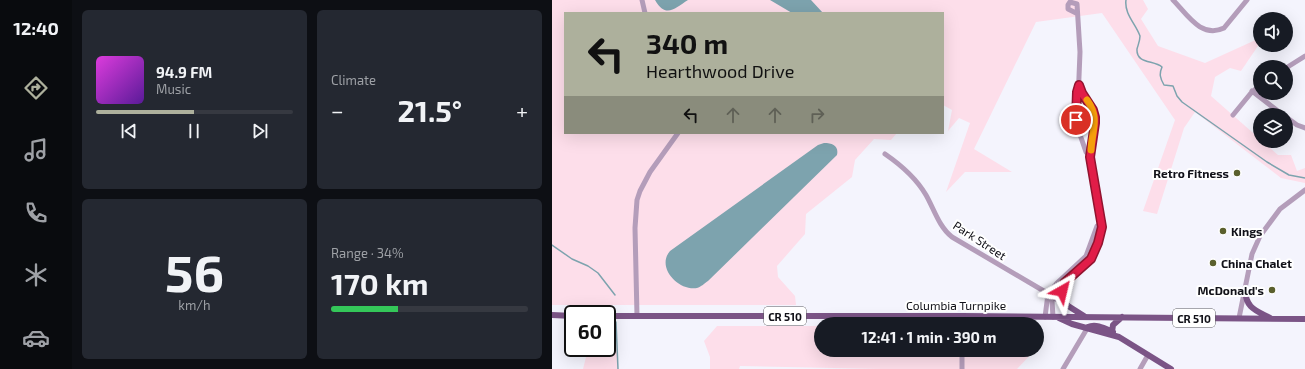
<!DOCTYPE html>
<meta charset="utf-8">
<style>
body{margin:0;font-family:"Exo 2",sans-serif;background:#242831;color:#f1f3f6;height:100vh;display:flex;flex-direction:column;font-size:15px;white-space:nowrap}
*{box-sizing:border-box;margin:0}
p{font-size:13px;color:#9ea1a6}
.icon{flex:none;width:22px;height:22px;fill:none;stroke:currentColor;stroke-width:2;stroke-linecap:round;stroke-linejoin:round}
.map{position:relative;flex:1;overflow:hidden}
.drawer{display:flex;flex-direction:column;gap:10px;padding:10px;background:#0d0f14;width:480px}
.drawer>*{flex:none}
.top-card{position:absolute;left:12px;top:12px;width:380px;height:122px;border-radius:0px;box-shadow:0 4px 16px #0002;background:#adb09c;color:#111;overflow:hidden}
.buttons{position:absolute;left:701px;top:12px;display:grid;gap:8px}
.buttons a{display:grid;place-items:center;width:40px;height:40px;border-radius:50%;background:#171b24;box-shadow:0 4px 16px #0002;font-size:20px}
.speed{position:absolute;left:12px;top:305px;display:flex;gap:8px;font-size:20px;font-weight:700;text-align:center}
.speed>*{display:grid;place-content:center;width:52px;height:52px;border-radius:50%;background:#171b24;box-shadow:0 4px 16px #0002;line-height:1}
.speed .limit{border:2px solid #111;border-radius:6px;background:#fff;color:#111}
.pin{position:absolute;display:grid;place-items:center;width:34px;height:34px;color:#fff;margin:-17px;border:2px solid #fff;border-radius:50%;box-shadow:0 1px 4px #0007}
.me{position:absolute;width:44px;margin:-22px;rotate:37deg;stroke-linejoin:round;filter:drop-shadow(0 0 3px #0008)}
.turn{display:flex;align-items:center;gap:14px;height:84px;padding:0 16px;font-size:18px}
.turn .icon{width:52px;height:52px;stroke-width:2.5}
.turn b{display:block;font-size:28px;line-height:34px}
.lanes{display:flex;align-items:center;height:38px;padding:0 16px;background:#0003;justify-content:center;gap:20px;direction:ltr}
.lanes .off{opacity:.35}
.big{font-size:30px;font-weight:700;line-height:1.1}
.drawer .card{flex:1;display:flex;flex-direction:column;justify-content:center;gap:6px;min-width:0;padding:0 14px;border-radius:6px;background:#242831}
.drawer .dial{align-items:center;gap:0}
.dial b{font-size:52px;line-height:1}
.song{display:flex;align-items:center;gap:12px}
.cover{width:48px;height:48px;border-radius:6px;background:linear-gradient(135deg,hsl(300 70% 55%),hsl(270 70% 35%))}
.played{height:4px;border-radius:2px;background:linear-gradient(90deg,#adb09c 50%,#363941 50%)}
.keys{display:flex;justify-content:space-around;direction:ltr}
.heat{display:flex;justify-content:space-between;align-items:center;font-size:22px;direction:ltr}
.charge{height:6px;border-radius:3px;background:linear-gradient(90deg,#34c759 34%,#363941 0)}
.drawer .tiles{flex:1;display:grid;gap:10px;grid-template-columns:repeat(2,1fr)}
.trip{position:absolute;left:262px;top:317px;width:230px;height:40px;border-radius:20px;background:#171b24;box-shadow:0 4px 16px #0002;font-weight:700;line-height:40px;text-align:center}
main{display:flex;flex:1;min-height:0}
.tab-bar{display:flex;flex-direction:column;width:72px;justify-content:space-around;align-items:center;background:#090b0e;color:#9ea1a6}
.tab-bar .icon{width:28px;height:28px}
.tab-bar .selected{color:#adb09c}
.tab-bar b{font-size:18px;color:#f1f3f6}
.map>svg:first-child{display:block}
.green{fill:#fddeea}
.water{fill:#7da3ae}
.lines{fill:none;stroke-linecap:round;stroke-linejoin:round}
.stream{stroke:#7da3ae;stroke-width:1.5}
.minor{stroke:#b49dba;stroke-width:5}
.major{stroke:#7b5486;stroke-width:6}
.route-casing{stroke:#92132f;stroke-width:10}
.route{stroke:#e11d48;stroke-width:7}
.slow{stroke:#f59e0b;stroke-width:7}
.poi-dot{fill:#5a5f2d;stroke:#fff;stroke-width:1.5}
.labels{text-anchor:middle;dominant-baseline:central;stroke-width:4;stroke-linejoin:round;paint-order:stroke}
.shield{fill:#fff;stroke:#58585d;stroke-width:1}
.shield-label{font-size:11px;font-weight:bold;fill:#111118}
.poi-label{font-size:12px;font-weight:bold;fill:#111118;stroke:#fff;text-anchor:end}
.street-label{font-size:12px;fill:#111118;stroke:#fff}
</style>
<main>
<nav class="tab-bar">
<b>12:40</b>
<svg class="icon selected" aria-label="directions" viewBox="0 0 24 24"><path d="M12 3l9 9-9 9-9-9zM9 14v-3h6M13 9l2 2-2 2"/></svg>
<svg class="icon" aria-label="music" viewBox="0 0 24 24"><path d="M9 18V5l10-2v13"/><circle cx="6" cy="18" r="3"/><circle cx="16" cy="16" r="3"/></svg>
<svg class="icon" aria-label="phone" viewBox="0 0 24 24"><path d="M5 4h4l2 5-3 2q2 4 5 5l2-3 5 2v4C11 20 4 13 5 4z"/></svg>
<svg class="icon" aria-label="climate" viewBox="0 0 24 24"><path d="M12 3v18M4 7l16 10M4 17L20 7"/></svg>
<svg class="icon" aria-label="car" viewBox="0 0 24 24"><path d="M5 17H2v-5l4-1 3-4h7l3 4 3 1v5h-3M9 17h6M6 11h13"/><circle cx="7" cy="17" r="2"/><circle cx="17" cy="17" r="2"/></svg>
</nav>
<section class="drawer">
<div class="tiles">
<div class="card">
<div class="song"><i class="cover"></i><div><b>94.9 FM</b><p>Music</p></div></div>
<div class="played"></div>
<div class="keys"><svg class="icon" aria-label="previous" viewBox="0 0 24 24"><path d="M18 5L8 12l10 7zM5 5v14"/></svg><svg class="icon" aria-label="pause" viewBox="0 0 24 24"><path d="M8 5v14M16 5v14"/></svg><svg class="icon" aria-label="next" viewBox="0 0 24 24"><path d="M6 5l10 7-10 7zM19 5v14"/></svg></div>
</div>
<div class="card"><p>Climate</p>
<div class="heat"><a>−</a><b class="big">21.5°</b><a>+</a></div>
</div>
<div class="card dial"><b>56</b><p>km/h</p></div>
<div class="card"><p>Range · 34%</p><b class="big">170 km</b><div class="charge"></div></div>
</div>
</section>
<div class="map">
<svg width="753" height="369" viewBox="0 0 753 369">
<rect width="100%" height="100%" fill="#f4f4fd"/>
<!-- green -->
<path class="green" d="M0,0H591L596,9L589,19L606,46L653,63L708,38V43L689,71L678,68L663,77L659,96L708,139V141H710L726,155H739L745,171L753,168V183L729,178L643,112L632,128L605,214L591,211L623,120L550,13L484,22L422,149L460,172H413L394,192L418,123L407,118L396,131L400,110L391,105V13H13V133H345L339,140L322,139L303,160L300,177L254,214L253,234L225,266L226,277L243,296L244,305H0Z
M64,326L66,369H31L35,353L48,352L45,348H55V329Z
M165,326H269V350H483L465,369H329L188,366L187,369H158V357L152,341Z"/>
<!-- water -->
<path class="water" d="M103,0H136C123,8 114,19 103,0Z
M218,0H259L271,13H240Z
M272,143C281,143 287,146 285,155L156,281C153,283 149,287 145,288C126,291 104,267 118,251L266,145Z"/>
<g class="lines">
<!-- stream -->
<path class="stream" d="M574,0C572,14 584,24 588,36C588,41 586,45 585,49C584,64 602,60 610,67C607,74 608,78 612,85L621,86L625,96L630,102L715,162L737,175L753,178
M0,245L20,259L36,266L46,273L63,295
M64,322L66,369"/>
<!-- minor -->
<path class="minor" d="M90,0L93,13
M621,0C635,14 649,39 672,28L695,0
M734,68L753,56
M527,85C530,95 538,101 541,110C546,122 541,144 538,157
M700,91L731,115
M681,115L699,93L708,85
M734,117L745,125L753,128
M333,154C349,165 364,178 374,195C382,209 387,227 400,237L502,297
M85,316L83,228L85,200L88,191L98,172L126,133
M493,317L496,294L505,283L534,256L545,226L548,224
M501,317L500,301L502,297L509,287L539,259L549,231L550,227L538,157L534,152L525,126L528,52L525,4L518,2L516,5V9L524,13
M687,318L700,254L708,236L728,209L753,190
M410,324V316
M410,369V350
M511,369L536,327
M588,369L596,355"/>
<!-- major -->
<path class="major" d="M512,283L509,291L515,305
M693,290C694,308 703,310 718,318
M502,297L532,316
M0,315L21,316
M55,316H410L753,319
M507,318L520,324L567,337L619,369
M536,327C544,323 554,329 561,332
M560,332L561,325L570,317"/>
</g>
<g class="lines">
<!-- route casing -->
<g class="route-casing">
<path id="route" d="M510,291L512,283L539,259L546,243L550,227L538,157L543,123V117L541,110L530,93L527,85L525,92L524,120"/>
</g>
<!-- route -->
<use href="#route" class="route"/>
<!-- slow -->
<path class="slow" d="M535,100C548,118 540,130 539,150"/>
</g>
<!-- markers -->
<g class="poi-dot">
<circle cx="685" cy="173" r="4"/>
<circle cx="671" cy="231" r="4"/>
<circle cx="661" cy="263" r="4"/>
<circle cx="720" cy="290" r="4"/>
</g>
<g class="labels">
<!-- shield labels -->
<g class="shield">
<rect x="212" y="307" width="42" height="18" rx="3"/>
<rect x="621" y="309" width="42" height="18" rx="3"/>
</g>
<g class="shield-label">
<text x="233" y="316">CR 510</text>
<text x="642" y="318">CR 510</text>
</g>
<!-- poi labels -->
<g class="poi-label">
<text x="677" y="173">Retro Fitness</text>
<text x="679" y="231" text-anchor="start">Kings</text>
<text x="669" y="263" text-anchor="start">China Chalet</text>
<text x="712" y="290">McDonald's</text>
</g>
<!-- street labels -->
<g class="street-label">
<text transform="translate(428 240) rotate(33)">Park Street</text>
<text x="404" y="305">Columbia Turnpike</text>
</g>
</g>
</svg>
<div class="buttons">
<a><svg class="icon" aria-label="sound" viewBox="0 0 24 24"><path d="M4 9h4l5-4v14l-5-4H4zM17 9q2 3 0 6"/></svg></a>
<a><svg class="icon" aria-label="search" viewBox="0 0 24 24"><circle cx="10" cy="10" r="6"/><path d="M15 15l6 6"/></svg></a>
<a><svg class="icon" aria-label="layers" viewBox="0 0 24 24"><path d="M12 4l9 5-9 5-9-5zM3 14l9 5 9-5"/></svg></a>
</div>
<div class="speed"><div class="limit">60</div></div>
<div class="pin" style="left:524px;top:120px;background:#d93025"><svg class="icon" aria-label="arrive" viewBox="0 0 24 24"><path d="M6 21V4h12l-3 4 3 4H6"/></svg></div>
<svg class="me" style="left:510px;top:291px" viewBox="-20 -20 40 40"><path d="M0-17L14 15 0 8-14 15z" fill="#e11d48" stroke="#fff" stroke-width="4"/></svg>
<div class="trip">12:41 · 1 min · 390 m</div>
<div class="top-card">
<div class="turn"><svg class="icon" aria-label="left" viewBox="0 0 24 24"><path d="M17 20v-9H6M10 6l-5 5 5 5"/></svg><div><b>340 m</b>Hearthwood Drive</div></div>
<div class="lanes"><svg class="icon" aria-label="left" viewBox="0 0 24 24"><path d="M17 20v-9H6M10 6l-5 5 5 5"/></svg><svg class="icon off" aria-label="ahead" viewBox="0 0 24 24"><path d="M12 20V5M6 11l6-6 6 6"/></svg><svg class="icon off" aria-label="ahead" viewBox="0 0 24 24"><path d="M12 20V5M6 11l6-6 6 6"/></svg><svg class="icon off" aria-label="right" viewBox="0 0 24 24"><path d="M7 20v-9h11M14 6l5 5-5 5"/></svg></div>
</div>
</div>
</main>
